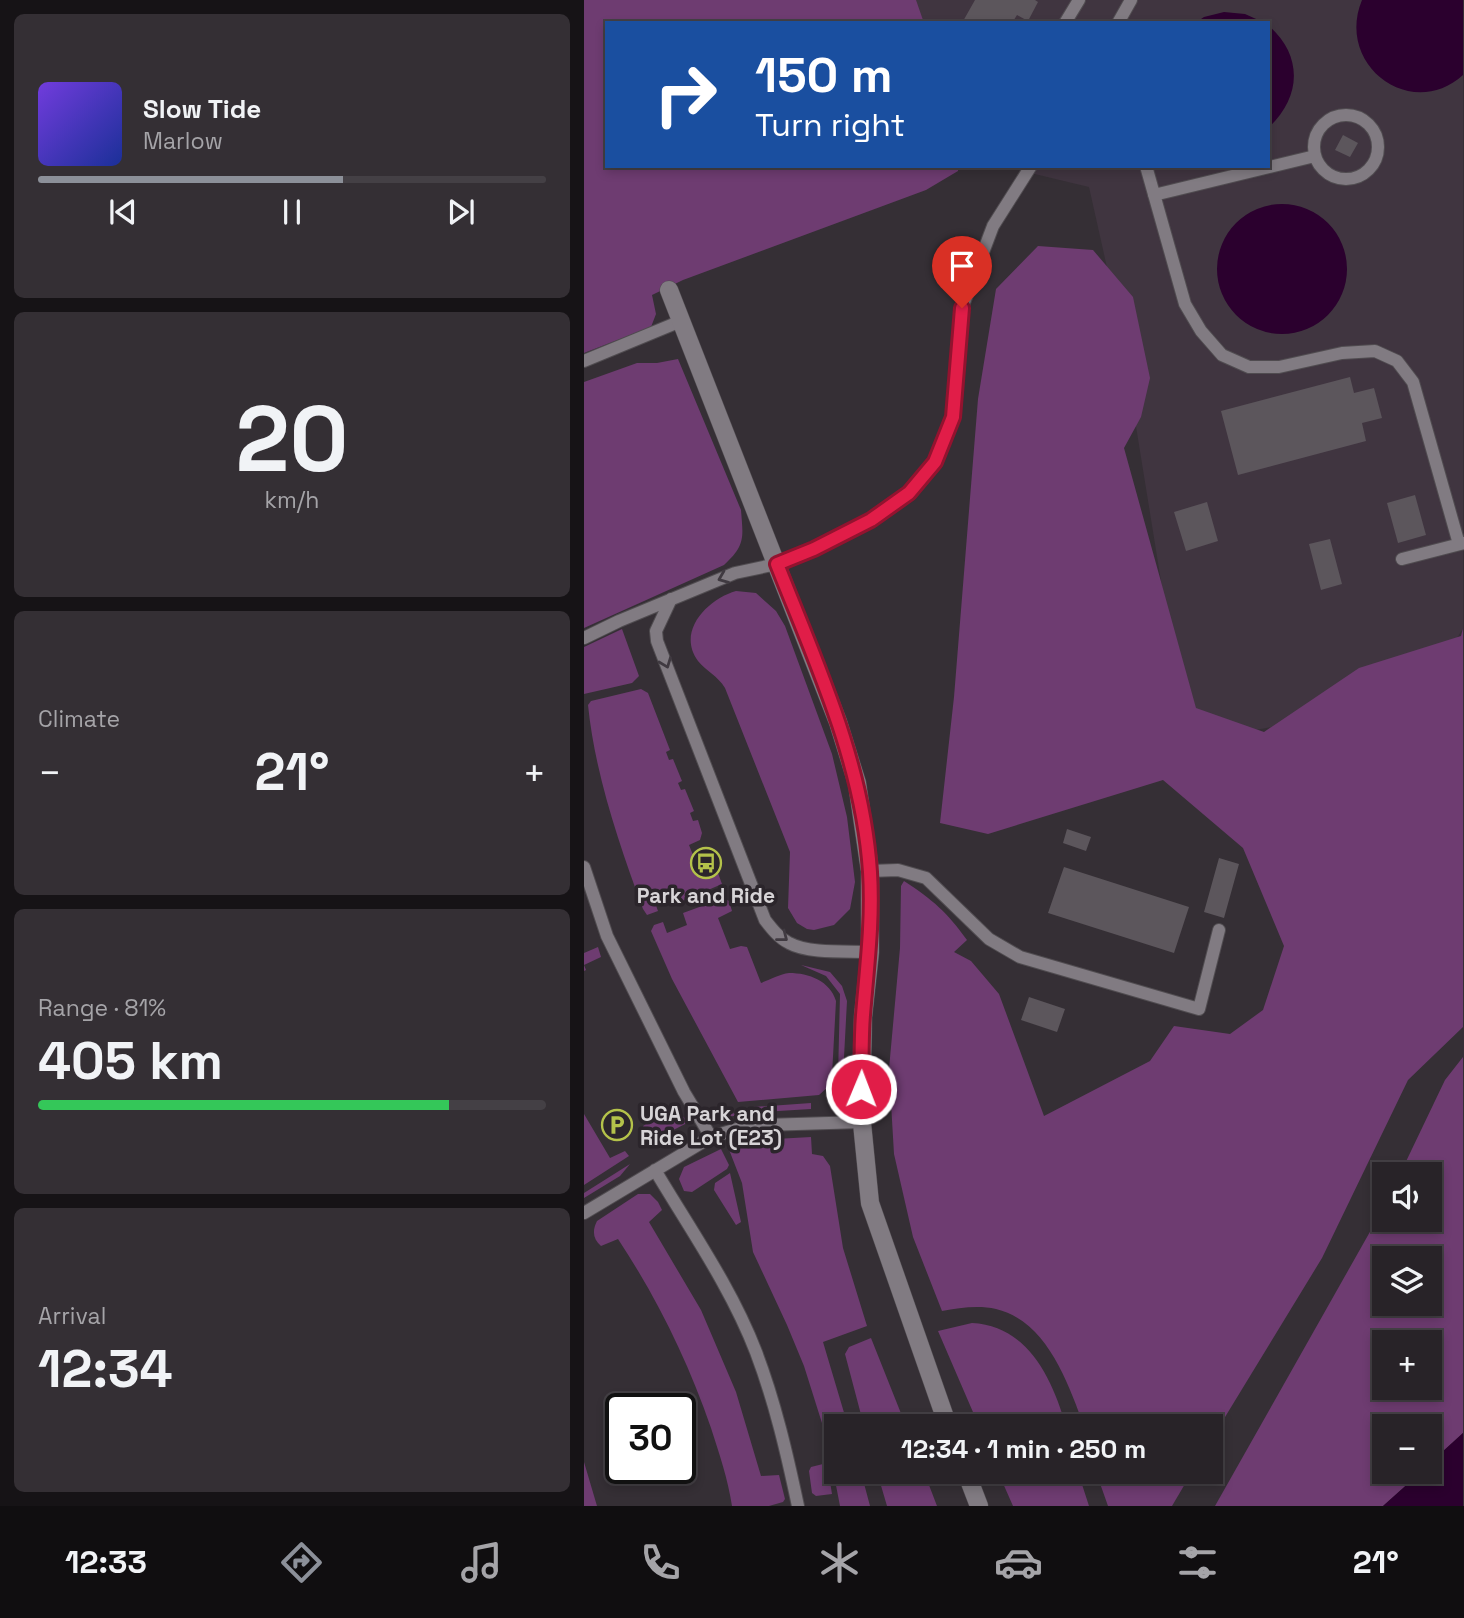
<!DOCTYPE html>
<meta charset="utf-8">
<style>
body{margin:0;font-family:"Space Grotesk",sans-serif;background:#342f34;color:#f1f3f6;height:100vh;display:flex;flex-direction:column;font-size:26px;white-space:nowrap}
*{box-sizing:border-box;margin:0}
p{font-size:23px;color:#a5a4a8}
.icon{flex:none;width:38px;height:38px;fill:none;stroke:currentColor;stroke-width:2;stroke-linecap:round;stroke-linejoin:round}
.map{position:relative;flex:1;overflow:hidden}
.details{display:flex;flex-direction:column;gap:14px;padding:14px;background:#161316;width:584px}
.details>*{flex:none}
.top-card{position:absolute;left:21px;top:21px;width:665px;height:147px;border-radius:0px;box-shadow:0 4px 10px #0003,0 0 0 2px #444045;background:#1a4fa0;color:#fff;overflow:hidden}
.fabs{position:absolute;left:788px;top:1162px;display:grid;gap:14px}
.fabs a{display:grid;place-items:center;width:70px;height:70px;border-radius:0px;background:#282328;box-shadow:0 4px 10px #0003,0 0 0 2px #444045;font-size:35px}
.speed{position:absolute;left:21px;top:1393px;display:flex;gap:14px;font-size:35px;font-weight:700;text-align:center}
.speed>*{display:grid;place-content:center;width:91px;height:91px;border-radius:50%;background:#282328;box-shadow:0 4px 10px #0003,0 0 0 2px #444045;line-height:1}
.speed .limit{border:4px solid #111;border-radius:10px;background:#fff;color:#111}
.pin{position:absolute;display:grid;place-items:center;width:60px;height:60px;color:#fff;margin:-72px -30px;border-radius:50% 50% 50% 0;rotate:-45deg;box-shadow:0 0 7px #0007}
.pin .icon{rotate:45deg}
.me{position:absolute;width:77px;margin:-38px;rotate:1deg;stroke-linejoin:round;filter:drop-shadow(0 0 5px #0008)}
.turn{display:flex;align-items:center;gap:24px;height:147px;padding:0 35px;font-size:32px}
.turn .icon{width:91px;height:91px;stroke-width:2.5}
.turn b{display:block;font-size:49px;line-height:60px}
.big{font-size:52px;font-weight:700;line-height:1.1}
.details .card{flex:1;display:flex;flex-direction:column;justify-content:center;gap:10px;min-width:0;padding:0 24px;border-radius:10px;background:#342f34}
.details .dial{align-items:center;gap:0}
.dial b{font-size:91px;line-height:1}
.song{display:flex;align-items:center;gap:21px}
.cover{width:84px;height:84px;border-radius:10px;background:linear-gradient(135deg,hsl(260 70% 55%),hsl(230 70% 35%))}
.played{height:7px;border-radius:4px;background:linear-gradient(90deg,#8c9099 60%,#444045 60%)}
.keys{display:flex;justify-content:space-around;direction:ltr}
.heat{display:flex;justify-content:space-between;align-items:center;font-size:38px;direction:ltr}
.charge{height:10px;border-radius:5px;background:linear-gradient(90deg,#34c759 81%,#444045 0)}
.trip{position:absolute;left:240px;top:1414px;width:399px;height:70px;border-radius:0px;background:#282328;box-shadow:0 4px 10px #0003,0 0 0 2px #444045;font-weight:700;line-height:70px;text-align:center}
.tab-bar{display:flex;height:112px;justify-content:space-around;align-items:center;background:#100e10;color:#a5a4a8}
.tab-bar .icon{width:49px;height:49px}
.tab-bar .current{color:#8c9099}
.tab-bar b{font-size:32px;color:#f1f3f6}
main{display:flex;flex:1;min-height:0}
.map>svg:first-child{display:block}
.built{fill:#403540}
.green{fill:#6e3c71;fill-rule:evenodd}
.water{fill:#2b002e}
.building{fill:#5c565c}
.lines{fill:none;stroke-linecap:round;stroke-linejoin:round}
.service-casing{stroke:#504c50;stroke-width:14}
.minor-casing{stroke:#504c50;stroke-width:19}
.service{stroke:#817b82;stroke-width:12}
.minor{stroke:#817b82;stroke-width:18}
.oneway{stroke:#403a41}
.route-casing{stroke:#92132f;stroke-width:18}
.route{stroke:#e11d48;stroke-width:12}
.labels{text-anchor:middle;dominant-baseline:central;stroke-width:7;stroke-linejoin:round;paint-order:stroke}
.poi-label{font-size:21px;font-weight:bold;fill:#d7d4d7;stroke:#2b252b}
</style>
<main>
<section class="details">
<div class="card">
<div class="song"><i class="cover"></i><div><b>Slow Tide</b><p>Marlow</p></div></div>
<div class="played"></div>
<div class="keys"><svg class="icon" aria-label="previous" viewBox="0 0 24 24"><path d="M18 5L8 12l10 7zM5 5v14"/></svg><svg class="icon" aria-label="pause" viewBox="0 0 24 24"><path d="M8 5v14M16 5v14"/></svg><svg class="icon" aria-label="next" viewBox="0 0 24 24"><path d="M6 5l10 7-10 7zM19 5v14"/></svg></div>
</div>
<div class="card dial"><b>20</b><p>km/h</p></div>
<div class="card"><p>Climate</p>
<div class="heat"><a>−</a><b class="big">21°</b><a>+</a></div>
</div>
<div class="card"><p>Range · 81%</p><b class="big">405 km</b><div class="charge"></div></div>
<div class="card"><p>Arrival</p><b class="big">12:34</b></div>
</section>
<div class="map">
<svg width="880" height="1506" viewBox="0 0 880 1506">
<rect width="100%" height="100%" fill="#352f35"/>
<!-- built -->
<path class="built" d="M303,0H879V628L836,701L603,742L535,321L505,187L418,166H684V23H312Z"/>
<!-- green -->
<path class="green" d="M0,0H332L340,23H23V166H374V171L342,190L99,280L68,295L72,314L67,327L0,353Z
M454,246L509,250L549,297L566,378L557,417L540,448L612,708L680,732L775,668L877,636L879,628V1027L824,1080L738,1258L627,1440L626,1426H500C484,1383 463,1321 412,1309C394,1305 375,1308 358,1311L329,1237L310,1154L305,1069L316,948L317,886L320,881C349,900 363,912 383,940L370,952L387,961L415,994L460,1116L566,1061L590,1026L646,1034L679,1010L700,946L659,848L579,780L404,834L356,823L370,697L394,399L412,289Z
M94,359L157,510C159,537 162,545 140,565L0,628V382L53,363H73Z
M152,591L172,593L192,611L201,626L248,754L263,817L271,882L266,909L250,925L230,930L223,929L213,923L204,908L206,852L141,688C134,676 122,671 114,661C92,631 124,599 152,591Z
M38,629L55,676L48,683L0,694V647Z
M57,689L64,693L86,750L82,752L85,760L89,759L98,781L94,783L97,790L101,789L110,811L106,813L109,821L114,820L118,833L116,840L105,845L117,875L131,871L134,873L138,884L94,903L90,892L70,900L74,911L63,915L59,909C35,844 11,774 4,705L7,701Z
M140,898L145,901L148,911L134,918L146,949L157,946L163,947L177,983C185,980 196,974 205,973C225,973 246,981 252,1001L248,1075L245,1086L235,1095L154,1102L88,979L67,931L70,925L79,922L83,933L103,925L99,913Z
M14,947L17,957L0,965L2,970L0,971V953Z
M217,965L246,972L258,986L263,1001L259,1076L254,1077L256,994L242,976Z
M879,1057V1433L845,1464V1426H800V1472H837L799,1506H631L800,1207V1220H845V1174H816L861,1080ZM800,1258H845V1304H800ZM800,1342H845V1388H800Z
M227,1103V1109L178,1112L135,1118L169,1107Z
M93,1112L101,1118L103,1123L66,1142L59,1126L75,1116L78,1121Z
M0,1114L26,1158L41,1151L45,1156L0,1185Z
M227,1137L228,1154L239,1156L246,1166L259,1248L283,1326L239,1342L264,1426H252V1472H277L286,1506H256L243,1439L220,1366L203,1325L169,1252L158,1183L144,1147L175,1140Z
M137,1149L145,1165L143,1169L108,1192L100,1191L95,1179L100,1167Z
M46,1164L36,1176L0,1198V1193Z
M146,1173L157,1222L152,1225L130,1190L131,1183Z
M54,1194H66L74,1202L78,1210L65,1222L117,1310L152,1392L177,1476L195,1475L201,1499L199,1502L185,1506H148C144,1479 135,1453 127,1428C104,1361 73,1298 34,1239L17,1246C9,1239 8,1231 13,1221Z
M388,1323C444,1326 468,1378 482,1426H395L354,1331Z
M287,1338L322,1426H280L261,1354L265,1347Z
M0,1462L13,1506H0Z
M243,1463L248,1494L232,1496L228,1493L225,1471L227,1467Z
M293,1472H340L353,1506H303Z
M414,1472H494L505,1506H429Z
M512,1472H608L588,1506H524Z"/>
<!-- water -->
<path class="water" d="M778,0H879V75C827,122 751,65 778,0Z
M640,12L661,14L681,23H611L620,17Z
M684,25C720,56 717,98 684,128Z
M633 269a65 65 0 1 1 130 0a65 65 0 1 1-130 0Z
M879,1433V1506H799L837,1472H845V1464Z"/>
<!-- building -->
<path class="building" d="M391,0H451L454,2L444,21L433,15L428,23H378Z
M759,135L774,143L766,157L751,150Z
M766,377L770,393L790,388L798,418L778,423L782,441L654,475L637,411Z
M831,495L842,535L814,543L803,503Z
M623,502L634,541L602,551L590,512Z
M746,539L758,584L737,590L725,544Z
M483,829L507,837L502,851L479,843Z
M635,858L655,864L640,918L620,912Z
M480,867L605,907L590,953L464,913Z
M445,997L481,1009L473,1032L437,1020Z"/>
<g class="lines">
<!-- service casing -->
<g class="service-casing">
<path id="service" d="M481,23L495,0
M534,23L547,0
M730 147a32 32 0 1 1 64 0a32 32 0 1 1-64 0Z
M562,166L601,304L617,331L638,355L665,367H695L758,353L791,351L813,361L829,382L875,544
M570,195L731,156
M0,361L97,321
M818,559L880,543
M87,599L72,631L73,641L181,920C188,929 195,938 205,943C225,954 263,951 286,952
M0,638L35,621L151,573L193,564L230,549L287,520L325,493L351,462L369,417L378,308L409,226L447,166
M0,867L23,936L100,1092L127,1137
M286,871L314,870L342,878L405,939L436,957L615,1009L635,930
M71,1170C106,1229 147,1287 172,1352C191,1402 203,1454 214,1506
M0,1213L127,1137L153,1129L180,1125L278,1122"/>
</g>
<!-- minor casing -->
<g class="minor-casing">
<path id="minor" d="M85,290L254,722L273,783L286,871V952L279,1017L277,1113L286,1203L364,1426
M382,1472L395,1506"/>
</g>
<!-- service -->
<use href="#service" class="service"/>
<!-- minor -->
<use href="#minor" class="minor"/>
</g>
<!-- one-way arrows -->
<defs><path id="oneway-chevron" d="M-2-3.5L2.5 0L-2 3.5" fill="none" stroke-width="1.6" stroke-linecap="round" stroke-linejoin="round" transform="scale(1.75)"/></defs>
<g class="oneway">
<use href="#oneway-chevron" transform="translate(139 578) rotate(158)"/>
<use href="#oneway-chevron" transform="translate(82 663) rotate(69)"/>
<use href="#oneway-chevron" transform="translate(199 937) rotate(38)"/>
</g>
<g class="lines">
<!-- route casing -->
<g class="route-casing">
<path id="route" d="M277,1089C278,1064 277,1039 279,1015C283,966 289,921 286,872C279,763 232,663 193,564L230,549L287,520L325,493L351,462L369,417L378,308"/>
</g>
<!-- route -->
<use href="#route" class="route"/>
</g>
<!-- icons -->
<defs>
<g id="bus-ring" transform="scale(1.575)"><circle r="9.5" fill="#2b252b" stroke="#b4c24a" stroke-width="1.5"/><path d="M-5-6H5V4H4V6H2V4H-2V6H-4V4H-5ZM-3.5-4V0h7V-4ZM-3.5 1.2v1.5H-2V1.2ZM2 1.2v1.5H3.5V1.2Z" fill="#b4c24a"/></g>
<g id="parking-ring" transform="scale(1.575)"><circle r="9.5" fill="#2b252b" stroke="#b4c24a" stroke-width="1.5"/><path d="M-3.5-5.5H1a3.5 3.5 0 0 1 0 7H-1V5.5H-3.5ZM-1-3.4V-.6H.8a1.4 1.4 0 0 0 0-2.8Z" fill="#b4c24a"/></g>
</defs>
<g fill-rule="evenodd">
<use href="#bus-ring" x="122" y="863"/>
<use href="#parking-ring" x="33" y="1125"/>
</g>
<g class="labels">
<!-- poi labels -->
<g class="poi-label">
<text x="122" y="895">Park and Ride</text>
<text x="56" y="1113" text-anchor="start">UGA Park and<tspan x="56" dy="24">Ride Lot (E23)</tspan></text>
</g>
</g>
</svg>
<div class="fabs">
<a><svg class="icon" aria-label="sound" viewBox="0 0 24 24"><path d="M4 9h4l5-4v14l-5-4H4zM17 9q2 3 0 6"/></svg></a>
<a><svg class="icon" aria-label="layers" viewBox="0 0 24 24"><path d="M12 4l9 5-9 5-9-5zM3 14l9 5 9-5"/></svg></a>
<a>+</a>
<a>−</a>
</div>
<div class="speed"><div class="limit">30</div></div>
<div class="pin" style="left:378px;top:308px;background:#d93025"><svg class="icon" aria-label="arrive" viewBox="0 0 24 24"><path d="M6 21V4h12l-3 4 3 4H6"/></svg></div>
<svg class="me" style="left:277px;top:1089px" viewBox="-20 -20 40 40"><circle r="17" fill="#e11d48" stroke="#fff" stroke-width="3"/><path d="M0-11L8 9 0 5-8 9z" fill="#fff"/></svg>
<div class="trip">12:34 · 1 min · 250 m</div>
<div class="top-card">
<div class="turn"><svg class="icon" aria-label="right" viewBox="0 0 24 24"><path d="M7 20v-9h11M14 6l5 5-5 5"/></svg><div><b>150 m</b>Turn right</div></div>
</div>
</div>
</main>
<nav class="tab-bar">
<b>12:33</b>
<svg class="icon current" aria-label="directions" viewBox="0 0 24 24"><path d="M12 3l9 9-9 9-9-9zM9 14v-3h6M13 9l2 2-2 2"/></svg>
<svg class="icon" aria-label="music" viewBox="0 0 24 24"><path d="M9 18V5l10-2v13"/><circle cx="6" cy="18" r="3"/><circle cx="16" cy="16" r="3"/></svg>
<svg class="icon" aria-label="phone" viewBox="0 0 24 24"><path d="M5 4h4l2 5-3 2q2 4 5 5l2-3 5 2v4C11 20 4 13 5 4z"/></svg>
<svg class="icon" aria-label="climate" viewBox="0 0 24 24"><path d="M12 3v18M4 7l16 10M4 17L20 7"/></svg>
<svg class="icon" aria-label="car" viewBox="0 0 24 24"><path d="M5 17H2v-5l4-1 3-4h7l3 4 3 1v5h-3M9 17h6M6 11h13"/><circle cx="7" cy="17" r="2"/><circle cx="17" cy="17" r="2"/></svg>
<svg class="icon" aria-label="filters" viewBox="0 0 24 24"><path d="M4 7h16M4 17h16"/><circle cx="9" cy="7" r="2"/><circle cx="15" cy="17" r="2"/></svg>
<b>21°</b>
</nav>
